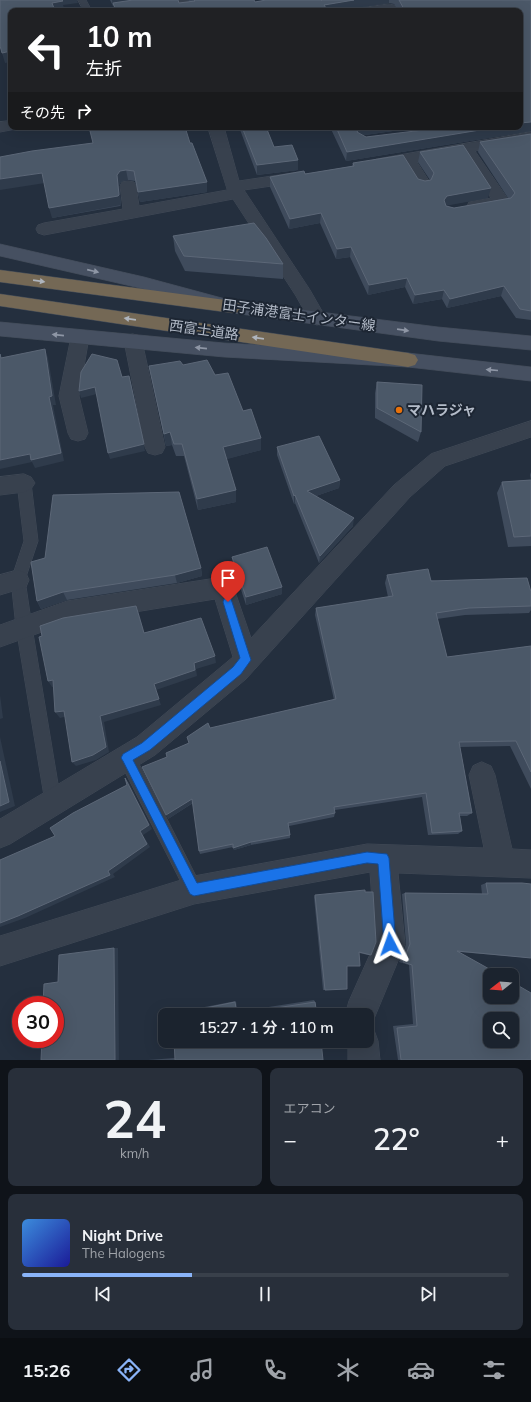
<!DOCTYPE html>
<html lang="ja">
<meta charset="utf-8">
<style>
body{margin:0;font-family:Mulish,"Noto Sans JP",sans-serif;background:#282f3a;color:#f1f3f6;height:100vh;display:flex;flex-direction:column;font-size:15px;white-space:nowrap}
*{box-sizing:border-box;margin:0}
p{font-size:13px;color:#a0a4aa}
.icon{flex:none;width:22px;height:22px;fill:none;stroke:currentColor;stroke-width:2;stroke-linecap:round;stroke-linejoin:round}
.map{position:relative;height:1060px;overflow:hidden}
.panel{display:flex;flex-direction:column;gap:8px;padding:8px;background:#0f1319;flex:1}
.panel>*{flex:none}
.top-card{position:absolute;left:8px;top:8px;width:515px;height:122px;border-radius:8px;box-shadow:0 4px 16px #0002,0 0 0 1px #39404a;background:#202124;color:#fff;overflow:hidden}
.needle{width:26px;rotate:253deg}
.fabs{position:absolute;left:483px;top:968px;display:grid;gap:8px}
.fabs a{display:grid;place-items:center;width:36px;height:36px;border-radius:8px;background:#1b232e;box-shadow:0 4px 16px #0002,0 0 0 1px #39404a;font-size:20px}
.speed{position:absolute;left:12px;top:996px;display:flex;gap:8px;font-size:20px;font-weight:700;text-align:center}
.speed>*{display:grid;place-content:center;width:52px;height:52px;border-radius:50%;background:#1b232e;box-shadow:0 4px 16px #0002,0 0 0 1px #39404a;line-height:1}
.speed .limit{border:6px solid #d22;background:#fff;color:#111}
.pin{position:absolute;display:grid;place-items:center;width:34px;height:34px;color:#fff;margin:-41px -17px;border-radius:50% 50% 50% 0;rotate:-45deg;box-shadow:0 0 4px #0007}
.pin .icon{rotate:45deg}
.me{position:absolute;width:44px;margin:-22px;rotate:356deg;stroke-linejoin:round;filter:drop-shadow(0 0 3px #0008)}
.turn{display:flex;align-items:center;gap:14px;height:84px;padding:0 12px;font-size:18px}
.turn .icon{width:52px;height:52px;stroke-width:2.5}
.turn b{display:block;font-size:28px;line-height:34px}
.then{display:flex;align-items:center;height:38px;padding:0 12px;background:#0003;gap:8px;font-size:15px}
.big{font-size:30px;font-weight:600;line-height:1.1}
.panel .card{flex:1;display:flex;flex-direction:column;justify-content:center;gap:6px;min-width:0;padding:0 14px;border-radius:8px;background:#282f3a}
.panel .dial{align-items:center;gap:0}
.dial b{font-size:52px;line-height:1}
.song{display:flex;align-items:center;gap:12px}
.cover{width:48px;height:48px;border-radius:6px;background:linear-gradient(135deg,hsl(210 70% 55%),hsl(240 70% 35%))}
.played{height:4px;border-radius:2px;background:linear-gradient(90deg,#8ab4f8 35%,#39404a 35%)}
.keys{display:flex;justify-content:space-around;direction:ltr}
.heat{display:flex;justify-content:space-between;align-items:center;font-size:22px;direction:ltr}
.panel .tiles{flex:1;display:grid;gap:8px;grid-template-columns:1fr 1fr}
.card:last-child{grid-column:span 2}
.trip{position:absolute;left:158px;top:1008px;width:216px;height:40px;border-radius:8px;background:#1b232e;box-shadow:0 4px 16px #0002,0 0 0 1px #39404a;font-weight:600;line-height:40px;text-align:center}
.dock{display:flex;height:64px;justify-content:space-around;align-items:center;background:#0b0e12;color:#a0a4aa}
.dock .icon{width:28px;height:28px}
.dock .current{color:#8ab4f8}
.dock b{font-size:18px;color:#f1f3f6}
.map>svg:first-child{display:block}
.lines{fill:none;stroke-linecap:round;stroke-linejoin:round}
.service-casing{stroke:#414a57;stroke-width:1}
.minor-casing{stroke:#414a57;stroke-width:1}
.secondary-casing{stroke:#414a57;stroke-width:1}
.motorway-casing{stroke:#434c59;stroke-width:1}
.service{fill:#38414e;fill-rule:evenodd}
.minor{fill:#38414e;fill-rule:evenodd}
.secondary{fill:#465061;fill-rule:evenodd}
.motorway{fill:#746855;fill-rule:evenodd}
.wall{fill:#3f4b5c}
.shaded-wall{fill:#2f3b4b}
.building{fill:#4b5868;stroke:#5c6777;fill-rule:evenodd}
.oneway{fill:#8e96a5}
.oneway2{fill:#aeb4bd}
.route{fill:#1a73e8;stroke:#114b97}
.food-dot{fill:#e8710a;stroke:#1d2633;stroke-width:1.5}
.labels{text-anchor:middle;dominant-baseline:central;stroke-width:4;stroke-linejoin:round;paint-order:stroke}
.street-label{font-size:14px;fill:#b4bcc9;stroke:#1d2633}
.poi-label{font-size:14px;font-weight:bold;fill:#b4bcc9;stroke:#1d2633;text-anchor:start}
</style>
<div class="map">
<svg width="531" height="1060" viewBox="0 0 531 1060">
<rect width="100%" height="100%" fill="#242f3e"/>
<g class="lines">
<!-- service casing -->
<g class="service-casing">
<path id="service" d="M78,0H86L92,11H84Z
M132,5H135L136,7L135,9L121,11H99L103,9Z
M24,477L29,479L31,483L38,541L25,580L32,627L61,802L59,808L53,810L47,808L45,802L16,627L11,580L24,541L17,483L19,479Z
M127,750L133,752L200,884L203,890L200,896L194,899L188,896L121,764L119,758L121,752Z"/>
</g>
<!-- minor casing -->
<g class="minor-casing">
<path id="minor" d="M175,0H187L194,11H180Z
M389,4L394,5L396,8L394,11H360L362,8Z
M11,121V127H18L16,129L0,132V122Z
M208,127H224L239,181L299,172L305,173L307,177L305,181L299,182L244,190L310,290L326,318L323,323L317,325L311,323L296,296L233,199L44,235L38,233L36,229L38,225L44,223L123,209L120,186L122,182L128,181L134,182L136,186L139,206L227,190Z
M531,132V142L475,151L510,202L508,206C496,209 481,213 469,210L467,206L469,202L491,198L462,154L417,162L431,184L429,188L423,189L417,188L403,164L377,169L371,167L369,164L371,161L377,159Z
M80,330L87,332L89,337L79,396L88,433L85,439L78,441L71,439L68,433L59,396L71,337L73,332Z
M133,334L140,336L142,341L165,447L162,453L155,455L148,453L145,447L124,341L126,336Z
M531,421V437L445,466L410,497L246,679L155,755L10,844L0,848V819L137,737L233,657L215,599L67,623L0,647V625L67,601L223,577L231,580L251,638L394,485L431,454Z
M24,474L31,477L35,483L31,489L24,492L0,495V477Z
M18,570L26,573L29,580L26,587L0,595V575Z
M482,762L491,766L495,775L512,849L531,850V878L398,873L405,944L371,1026L367,1027V1015H345L349,1001L375,943L370,872L194,904L0,966V936L194,876L367,844L484,848L469,775L473,766Z
M367,1027L374,1030L378,1041L380,1060H348V1041H367Z"/>
</g>
<!-- secondary casing -->
<g class="secondary-casing">
<path id="secondary" d="M0,244L144,277L233,301L438,327L531,336V350L438,341L233,313L144,289L0,256Z
M0,322L224,343L408,353L531,367V381L408,367L224,357L0,336Z"/>
</g>
<!-- motorway casing -->
<g class="motorway-casing">
<path id="motorway" d="M0,270L233,301L239,302L242,307L239,312L233,313L0,282Z
M0,294L408,353L415,355L418,360L415,365L408,367L0,306Z"/>
</g>
<!-- service -->
<use href="#service" class="service"/>
<!-- minor -->
<use href="#minor" class="minor"/>
<!-- secondary -->
<use href="#secondary" class="secondary"/>
<!-- motorway -->
<use href="#motorway" class="motorway"/>
</g>
<!-- wall -->
<path class="wall" d="M110,0H178L179,3L189,2L188,0H254L255,2L266,0H531V131L346,161L330,127H400V130L365,135H362L366,137L520,127V11H398L394,4L389,3L362,7L360,9L346,11H115L114,6H113Z
M239,127H266L274,147L298,160V170L257,175Z
M531,134V320L516,318L501,296L447,308L442,299L413,304L405,287L368,295L350,257L336,259L320,223L289,229L270,187V177L305,174L352,166L353,163L425,181L430,180L418,162L420,152L488,198L446,205V206L454,208L508,198L478,152L480,142Z
M92,143H190L207,182V192L140,202L135,181L128,180L122,181L119,185L121,205L120,206L52,218Z
M173,236L283,264V279L185,271L175,251Z
M183,365L215,375L261,450L226,459L236,490V502L198,510L184,456H176L172,445L166,446L152,379Z
M377,382L421,432L418,442L375,418V393Z
M277,447L340,480L339,488L316,496L353,526L319,563L295,503L294,504L277,455Z
M531,472V546L508,547L497,493L502,482L531,480L530,475Z
M232,557L282,594L246,605L233,565Z
M31,562L201,568L202,576L177,583L67,600L41,609L37,601Z
M387,575L531,592V610L529,613L465,615L437,619L447,657L531,646V789L510,746L460,747L472,813L467,816H460L462,831L458,834L428,835L422,797L335,810V813L334,817L289,826L290,835V838L251,845L234,850L233,847L200,854L199,851L193,803L168,819L167,757L189,743L210,728L334,700L315,615L316,608L388,597L385,583Z
M486,883L531,884V958L459,952L531,1060H398L393,1026L413,1024L409,965L399,962L406,944L402,894L405,893L482,894L481,885Z
M315,895L371,955H368L359,953L325,990H323L314,897Z
M314,1000L315,1002L317,1015H171L173,1013L236,1001L237,1012Z
M175,1058L323,1060H148Z"/>
<!-- shaded-wall -->
<path class="shaded-wall" d="M62,0H77L78,3L63,5L65,11H54L52,3Z
M112,0H153L113,3L114,6H113Z
M354,0H389V3L362,7L360,9L346,11H324V5Z
M11,51V62L5,63L2,53Z
M531,122V131L346,161L347,152L498,127H520V123Z
M360,127H400V130L365,135L359,137L357,132Z
M298,160V170L257,175V165Z
M126,170L128,180L122,181L119,185L121,205L52,218L49,208L117,175L120,171Z
M42,173L45,183L0,190V179Z
M207,182V192L140,202L138,192Z
M491,188L488,198L445,206L444,200L447,196Z
M321,213L320,223L289,229L290,219Z
M351,247L350,257L336,259L337,249Z
M407,278L405,287L368,295L369,285Z
M504,286L501,296L447,308L450,299Z
M444,290L442,299L413,304L415,295Z
M45,349L48,358L56,405H53L64,461L35,468L32,462L0,469V460L49,397Z
M131,383L145,451L110,459L108,453Z
M95,387L97,394L81,398L79,391Z
M170,432L172,445L166,446L164,434Z
M261,438V450L224,460L223,447Z
M340,480L339,488L307,499V491Z
M236,490V502L198,510L197,499Z
M295,495V503L294,504V496Z
M354,518L353,526L319,563L320,556Z
M201,568L202,576L177,583L175,575Z
M282,587V594L246,605V597Z
M63,592L67,600L41,609L37,601Z
M136,606L139,613L146,639L144,633Z
M215,656L216,663L196,669L197,676L156,690L161,705L104,722L109,752L96,760L76,766L72,762L100,716L154,684L194,663Z
M53,680L58,686L52,687L48,681Z
M0,695L3,718L0,719Z
M64,711L68,716L60,718L55,712Z
M0,737L15,806L0,812Z
M125,778L129,783L152,829L143,835L150,847L113,874L115,877L25,918L0,927V923L108,871L140,831Z
M192,799L194,802L168,819L166,815Z
M251,842V845L234,850L233,848Z
M114,948H118L119,1060H115Z
M236,1001L237,1012V1014L235,1002Z"/>
<!-- building -->
<path class="building" d="M0,0H62L63,1L52,3L55,11H11V51L2,53L0,46Z
M133,0H178L179,3L195,1L194,0H254L255,2L266,0H321L322,1L321,0H354L324,5L328,11H116L113,3Z
M399,0H531V122L520,123V11H405Z
M89,127H185L190,143H192L207,182L138,192L134,171L126,170L120,171L117,175L119,195L118,196L49,208L42,173L0,179V157L32,151L93,143Z
M242,127H266L274,147L292,145L298,160L257,165Z
M336,127H360L357,132L366,137L448,127H498L347,152Z
M531,134V311L520,309L504,286L450,299L444,290L415,295L407,278L369,285L351,247L337,249L321,213L290,219L270,177L304,171L305,174L354,166L353,163L403,155L418,179L425,181L431,180L434,173L420,152L463,145L491,188L447,196L444,200L446,206L454,208L511,198L515,193L480,142Z
M254,223L266,238L283,264L184,256L173,236Z
M45,349L52,396L49,397L61,453L31,460L30,454L0,460V354L1,358Z
M92,354L117,360L122,377L129,376L144,444L108,453L95,387L79,391L81,372Z
M207,360L215,375L228,373L243,411L251,409L261,438L223,447L236,490L197,499L182,444H174L170,432L164,434L149,366L180,361L183,365Z
M377,382L422,385L421,432L377,408Z
M319,436L340,480L307,491L354,518L320,556L295,495L294,496L277,447Z
M531,480V536L514,537L502,482Z
M179,492L201,568L175,575L63,592L37,601L31,562L45,558L53,495Z
M267,547L282,587L246,597L232,557Z
M428,569L431,581L527,578L531,592V606L469,608L436,613L447,657L531,646V772L516,741L459,742L472,813H459L462,831L432,833L426,793L334,807L335,813L288,823L290,835L251,842L233,848V844L199,851L192,799L166,815L142,767L167,757L166,753L189,743L187,737L208,723L210,728L336,699L316,608L393,596L387,575Z
M136,606L144,633L201,618L215,656L194,663L195,670L154,684L159,699L100,716L106,747L93,755L72,762L64,711L55,712L53,680L48,681L39,637L42,636L40,626L63,618Z
M0,761L9,802L0,806Z
M125,778L149,825L140,831L147,844L108,871L110,875L18,916L0,923V860L55,836L50,828L73,813L127,785Z
M486,883H522L531,884V958L457,951L500,975H490V997H512V982L531,993V1060H401L397,1028L417,1026L412,965L403,962L410,944L405,893L488,894ZM490,1019H512V1041H490Z
M365,890V892H373L376,942L371,955L359,952L360,966H347V989L325,990L315,895Z
M114,948L115,1060H41L42,1039H55V1005H43L44,984L58,982L59,955Z
M235,1002L237,1014L315,1002L317,1015H171Z
M174,1041H321L323,1060H175Z"/>
<!-- one-way arrows -->
<defs><path id="oneway-solid" d="M-6-.8H1V-3.2L6.5 0L1 3.2V.8H-6Z"/></defs>
<g class="oneway">
<use href="#oneway-solid" transform="translate(93 271) rotate(13)"/>
<use href="#oneway-solid" transform="translate(403 330) rotate(8)"/>
<use href="#oneway-solid" transform="translate(58 335) rotate(-174)"/>
<use href="#oneway-solid" transform="translate(201 348) rotate(-174)"/>
<use href="#oneway-solid" transform="translate(492 370) rotate(-175)"/>
</g>
<g class="oneway2">
<use href="#oneway-solid" transform="translate(39 281) rotate(8)"/>
<use href="#oneway-solid" transform="translate(130 319) rotate(-172)"/>
<use href="#oneway-solid" transform="translate(258 338) rotate(-172)"/>
</g>
<!-- route -->
<path class="route" d="M228,597L231,599L232,602L251,660L241,674L150,750L133,760L197,883L367,852L387,854L389,858L396,944L394,948L390,950L385,948L384,944L378,864L367,863L194,896L190,894L123,761L121,758L123,754L142,743L233,667L240,658L223,602L224,599Z"/>
<!-- markers -->
<circle class="food-dot" cx="399" cy="410" r="4"/>
<g class="labels">
<!-- street labels -->
<g class="street-label">
<text transform="translate(299 315) rotate(8)">田子浦港富士インター線</text>
<text transform="translate(204 330) rotate(8)">西富士道路</text>
</g>
<!-- poi labels -->
<g class="poi-label">
<text x="407" y="410">マハラジャ</text>
</g>
</g>
</svg>
<div class="fabs">
<a><svg class="needle" viewBox="-14 -14 28 28"><path d="M0-13l5 13h-10z" fill="#e53935"/><path d="M0 13l5-13h-10z" fill="#a0a4aa"/></svg></a>
<a><svg class="icon" aria-label="search" viewBox="0 0 24 24"><circle cx="10" cy="10" r="6"/><path d="M15 15l6 6"/></svg></a>
</div>
<div class="speed"><div class="limit">30</div></div>
<div class="pin" style="left:228px;top:602px;background:#d93025"><svg class="icon" aria-label="arrive" viewBox="0 0 24 24"><path d="M6 21V4h12l-3 4 3 4H6"/></svg></div>
<svg class="me" style="left:390px;top:944px" viewBox="-20 -20 40 40"><path d="M0-17L14 15 0 8-14 15z" fill="#1a73e8" stroke="#fff" stroke-width="4"/></svg>
<div class="trip">15:27 · 1 分 · 110 m</div>
<div class="top-card">
<div class="turn"><svg class="icon" aria-label="left" viewBox="0 0 24 24"><path d="M17 20v-9H6M10 6l-5 5 5 5"/></svg><div><b>10 m</b>左折</div></div>
<div class="then">その先<svg class="icon" aria-label="right" viewBox="0 0 24 24"><path d="M7 20v-9h11M14 6l5 5-5 5"/></svg></div>
</div>
</div>
<section class="panel">
<div class="tiles">
<div class="card dial"><b>24</b><p>km/h</p></div>
<div class="card"><p>エアコン</p>
<div class="heat"><a>−</a><b class="big">22°</b><a>+</a></div>
</div>
<div class="card">
<div class="song"><i class="cover"></i><div><b>Night Drive</b><p>The Halogens</p></div></div>
<div class="played"></div>
<div class="keys"><svg class="icon" aria-label="previous" viewBox="0 0 24 24"><path d="M18 5L8 12l10 7zM5 5v14"/></svg><svg class="icon" aria-label="pause" viewBox="0 0 24 24"><path d="M8 5v14M16 5v14"/></svg><svg class="icon" aria-label="next" viewBox="0 0 24 24"><path d="M6 5l10 7-10 7zM19 5v14"/></svg></div>
</div>
</div>
</section>
<nav class="dock">
<b>15:26</b>
<svg class="icon current" aria-label="directions" viewBox="0 0 24 24"><path d="M12 3l9 9-9 9-9-9zM9 14v-3h6M13 9l2 2-2 2"/></svg>
<svg class="icon" aria-label="music" viewBox="0 0 24 24"><path d="M9 18V5l10-2v13"/><circle cx="6" cy="18" r="3"/><circle cx="16" cy="16" r="3"/></svg>
<svg class="icon" aria-label="phone" viewBox="0 0 24 24"><path d="M5 4h4l2 5-3 2q2 4 5 5l2-3 5 2v4C11 20 4 13 5 4z"/></svg>
<svg class="icon" aria-label="climate" viewBox="0 0 24 24"><path d="M12 3v18M4 7l16 10M4 17L20 7"/></svg>
<svg class="icon" aria-label="car" viewBox="0 0 24 24"><path d="M5 17H2v-5l4-1 3-4h7l3 4 3 1v5h-3M9 17h6M6 11h13"/><circle cx="7" cy="17" r="2"/><circle cx="17" cy="17" r="2"/></svg>
<svg class="icon" aria-label="filters" viewBox="0 0 24 24"><path d="M4 7h16M4 17h16"/><circle cx="9" cy="7" r="2"/><circle cx="15" cy="17" r="2"/></svg>
</nav>
